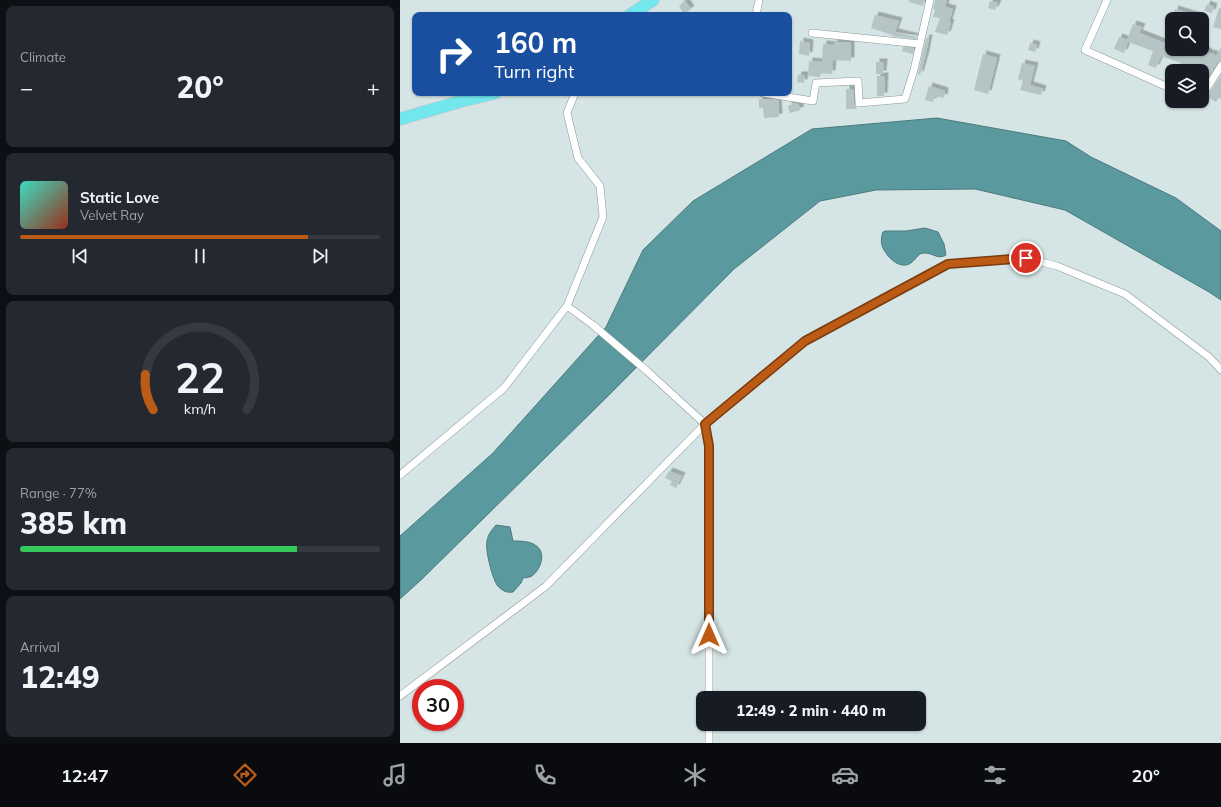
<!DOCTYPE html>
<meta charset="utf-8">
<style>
body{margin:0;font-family:Mulish,sans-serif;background:#242831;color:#f1f3f6;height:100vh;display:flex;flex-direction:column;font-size:15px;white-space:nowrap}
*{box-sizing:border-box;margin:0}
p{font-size:13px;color:#9ea1a6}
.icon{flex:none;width:22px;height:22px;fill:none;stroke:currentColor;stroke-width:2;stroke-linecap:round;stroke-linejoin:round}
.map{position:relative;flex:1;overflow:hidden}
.sheet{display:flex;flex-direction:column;gap:6px;padding:6px;background:#0d0f14;width:400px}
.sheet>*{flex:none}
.hud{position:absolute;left:12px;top:12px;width:380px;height:84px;border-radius:8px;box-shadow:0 1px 3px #0004;background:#1a4fa0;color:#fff;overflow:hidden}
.buttons{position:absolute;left:765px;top:12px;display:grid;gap:8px}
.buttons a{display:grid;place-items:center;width:44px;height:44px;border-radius:8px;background:#171b24;box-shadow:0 1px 3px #0004;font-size:20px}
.speed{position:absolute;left:12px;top:679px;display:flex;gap:8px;font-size:20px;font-weight:700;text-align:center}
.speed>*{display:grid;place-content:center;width:52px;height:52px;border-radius:50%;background:#171b24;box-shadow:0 1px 3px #0004;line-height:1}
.speed .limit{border:6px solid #d22;background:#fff;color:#111}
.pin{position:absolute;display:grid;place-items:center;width:34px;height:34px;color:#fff;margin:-17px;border:2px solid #fff;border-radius:50%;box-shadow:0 1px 4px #0007}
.me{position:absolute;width:44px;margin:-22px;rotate:0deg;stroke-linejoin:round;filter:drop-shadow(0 0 3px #0008)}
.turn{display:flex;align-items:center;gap:14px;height:84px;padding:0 16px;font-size:18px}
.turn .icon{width:52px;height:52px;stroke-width:2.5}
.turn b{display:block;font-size:28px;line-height:34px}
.big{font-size:30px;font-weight:800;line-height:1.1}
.sheet .widget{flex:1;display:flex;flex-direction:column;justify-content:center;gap:6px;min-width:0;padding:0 14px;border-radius:8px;background:#242831}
.sheet .dial{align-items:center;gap:0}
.dial svg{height:104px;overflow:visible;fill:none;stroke:#363941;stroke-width:7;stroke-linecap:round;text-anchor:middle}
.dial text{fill:#f1f3f6;stroke:none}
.song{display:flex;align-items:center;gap:12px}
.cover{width:48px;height:48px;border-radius:6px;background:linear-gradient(135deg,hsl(170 70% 55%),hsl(10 70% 35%))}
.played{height:4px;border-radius:2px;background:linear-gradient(90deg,#bb5b16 80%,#363941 80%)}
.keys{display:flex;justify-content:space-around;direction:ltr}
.heat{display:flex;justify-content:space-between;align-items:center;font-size:22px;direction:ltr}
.charge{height:6px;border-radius:3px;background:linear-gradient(90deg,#34c759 77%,#363941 0)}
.trip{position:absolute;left:296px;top:691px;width:230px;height:40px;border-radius:8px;background:#171b24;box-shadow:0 1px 3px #0004;font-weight:800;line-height:40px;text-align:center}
.tab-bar{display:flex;height:64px;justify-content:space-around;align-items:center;background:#090b0e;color:#9ea1a6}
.tab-bar .icon{width:28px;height:28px}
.tab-bar .current{color:#bb5b16}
.tab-bar b{font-size:18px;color:#f1f3f6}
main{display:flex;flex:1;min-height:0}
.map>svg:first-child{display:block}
.water{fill:#5a9a9e;stroke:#4c7b7e}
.building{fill:#b5c4c4;filter:url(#shadow)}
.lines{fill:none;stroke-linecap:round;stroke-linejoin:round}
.minor-casing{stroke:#8a9898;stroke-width:8}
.trunk-casing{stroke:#c0c2c2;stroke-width:13}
.minor{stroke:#fff;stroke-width:7}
.trunk{stroke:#72e8ee;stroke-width:12}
.route-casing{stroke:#7a3b0e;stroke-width:10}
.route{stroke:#bb5b16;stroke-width:7}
</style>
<main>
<section class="sheet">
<div class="widget"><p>Climate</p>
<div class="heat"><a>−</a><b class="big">20°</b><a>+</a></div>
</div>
<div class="widget">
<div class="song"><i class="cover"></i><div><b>Static Love</b><p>Velvet Ray</p></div></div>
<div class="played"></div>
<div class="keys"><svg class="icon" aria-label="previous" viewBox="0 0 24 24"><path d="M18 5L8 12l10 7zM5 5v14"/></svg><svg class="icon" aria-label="pause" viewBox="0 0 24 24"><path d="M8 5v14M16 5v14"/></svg><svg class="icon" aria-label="next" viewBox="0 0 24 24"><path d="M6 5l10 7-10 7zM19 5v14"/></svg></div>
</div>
<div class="widget dial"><svg viewBox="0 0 100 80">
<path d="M14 69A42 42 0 1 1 86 69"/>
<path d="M14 69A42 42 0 0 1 8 42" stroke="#bb5b16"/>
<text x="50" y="56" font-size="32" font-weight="700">22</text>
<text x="50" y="72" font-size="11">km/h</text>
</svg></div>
<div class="widget"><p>Range · 77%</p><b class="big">385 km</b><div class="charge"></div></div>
<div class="widget"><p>Arrival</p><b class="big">12:49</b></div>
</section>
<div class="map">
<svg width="821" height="743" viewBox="0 0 821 743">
<defs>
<filter id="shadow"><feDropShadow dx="3.5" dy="-3.5" stdDeviation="0" flood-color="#0004"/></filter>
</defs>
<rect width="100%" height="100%" fill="#d5e4e4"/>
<!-- water -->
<path class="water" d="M537,118L666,141L691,157L776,198L821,231V300L809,292L665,210L575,189L476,190L420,201L334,269L209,395L22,579L0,599V536L93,453L206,327L243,250L293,201L412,129Z
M525,228L538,232L544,244L546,255C538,260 533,253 525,253C518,253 517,258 512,262C503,270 491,261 486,253C481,246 480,241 483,232L485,231H506Z
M96,525L110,527L113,541C119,541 130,541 135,545C147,552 141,569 132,576C130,577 126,578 123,578L121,583L113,592C107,593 102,591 97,585C92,577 85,550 87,541C88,534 92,530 96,525Z"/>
<!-- building -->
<path class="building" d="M509,0H525L523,6L509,2Z
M535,0H547L545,7L553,9L549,22L551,23L547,35L535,32L540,18L533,17L535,10L533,9Z
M285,1L291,9L284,14L279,6Z
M590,1L598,3L595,10L588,8Z
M807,4L814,7L812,13L804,11Z
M819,8H821V29L813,27Z
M775,9L801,17V19H772Z
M475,15L499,21L495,32L516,37V39L492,36V35L471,28Z
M733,24L742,27L739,33L765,43L770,25H772V49H785L784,52L796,57L802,48L811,54L812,53L816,56L821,48V61L817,63L802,87V71H786L779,68L781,63L761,56L756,68L748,65L753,51L728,42L724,53L714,49L719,37L727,40Z
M526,38H529L526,54L520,75L518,74Z
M400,41L410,43L409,56L399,54Z
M434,42L451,43V61L433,60L432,74L421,73L420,77L408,76L409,61L422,62L423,44L434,45Z
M630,43L637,45L635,52L628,50Z
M503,47L514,48L513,54L502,51Z
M583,54L597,58L588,94L574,90Z
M476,62H484L483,74H476Z
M622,63L635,66L630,85L643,89L641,95L620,90L623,81L618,79Z
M398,75H405L404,83L397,82Z
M821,75V97H819L816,102L807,97Z
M477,76H485L484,96H477Z
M529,86L545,91L544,98L535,96L533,102L525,100Z
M446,89H453L454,104L457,109H446Z
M359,99H369L378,100L379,117L364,118L363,108H359Z
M395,103L398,104L401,110L390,113L388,106Z
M269,471L282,476L276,488L270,485L272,481L265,478Z"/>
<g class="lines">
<!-- minor casing -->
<g class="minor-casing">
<path id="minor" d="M707,0L685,50L772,89
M356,15L359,0
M412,33L520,44
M363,93L413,101L416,83L458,81L459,103L505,99L514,70L530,0
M802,96L821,66
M167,306L193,325L247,371L305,424L309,446V698
M0,475L104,388L167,306L203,217L200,186L178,158L167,113L175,93
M0,696L146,586L305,424L405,341L548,264L626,258L657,266L725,294L809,357L821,370
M309,743V724"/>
</g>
<!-- trunk casing -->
<g class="trunk-casing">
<path id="trunk" d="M230,15L253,0
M0,119L62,101L95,93"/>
</g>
<!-- minor -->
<use href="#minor" class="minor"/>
<!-- trunk -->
<use href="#trunk" class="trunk"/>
</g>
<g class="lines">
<!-- route casing -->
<g class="route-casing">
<path id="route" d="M309,635V446L305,424L405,341L548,264L626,258"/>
</g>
<!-- route -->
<use href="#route" class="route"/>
</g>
</svg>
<div class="buttons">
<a><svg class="icon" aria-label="search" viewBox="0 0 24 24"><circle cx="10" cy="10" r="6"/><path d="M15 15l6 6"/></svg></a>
<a><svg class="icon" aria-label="layers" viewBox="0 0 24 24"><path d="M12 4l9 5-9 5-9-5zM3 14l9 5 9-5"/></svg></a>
</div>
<div class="speed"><div class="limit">30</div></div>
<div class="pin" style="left:626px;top:258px;background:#d93025"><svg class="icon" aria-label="arrive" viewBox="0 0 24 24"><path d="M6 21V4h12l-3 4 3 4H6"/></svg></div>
<svg class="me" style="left:309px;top:635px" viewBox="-20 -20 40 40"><path d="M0-17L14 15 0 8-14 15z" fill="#bb5b16" stroke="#fff" stroke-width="4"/></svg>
<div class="trip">12:49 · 2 min · 440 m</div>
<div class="hud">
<div class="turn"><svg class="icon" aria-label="right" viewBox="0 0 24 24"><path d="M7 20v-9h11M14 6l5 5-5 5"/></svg><div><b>160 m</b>Turn right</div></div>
</div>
</div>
</main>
<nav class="tab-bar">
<b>12:47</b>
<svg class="icon current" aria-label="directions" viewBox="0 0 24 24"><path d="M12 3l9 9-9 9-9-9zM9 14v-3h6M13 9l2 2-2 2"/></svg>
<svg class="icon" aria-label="music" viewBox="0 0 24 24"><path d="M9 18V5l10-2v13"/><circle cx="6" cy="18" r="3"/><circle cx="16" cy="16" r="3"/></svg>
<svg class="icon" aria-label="phone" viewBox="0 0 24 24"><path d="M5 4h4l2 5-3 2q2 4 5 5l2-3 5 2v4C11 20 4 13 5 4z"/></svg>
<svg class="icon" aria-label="climate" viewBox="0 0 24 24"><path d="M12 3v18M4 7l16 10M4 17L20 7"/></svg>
<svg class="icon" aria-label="car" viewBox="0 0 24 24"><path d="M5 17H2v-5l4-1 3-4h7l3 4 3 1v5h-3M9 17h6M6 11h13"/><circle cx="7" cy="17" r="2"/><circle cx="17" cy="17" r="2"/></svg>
<svg class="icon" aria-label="filters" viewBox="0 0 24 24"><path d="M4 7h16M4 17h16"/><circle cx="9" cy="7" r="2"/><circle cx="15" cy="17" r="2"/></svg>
<b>20°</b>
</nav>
